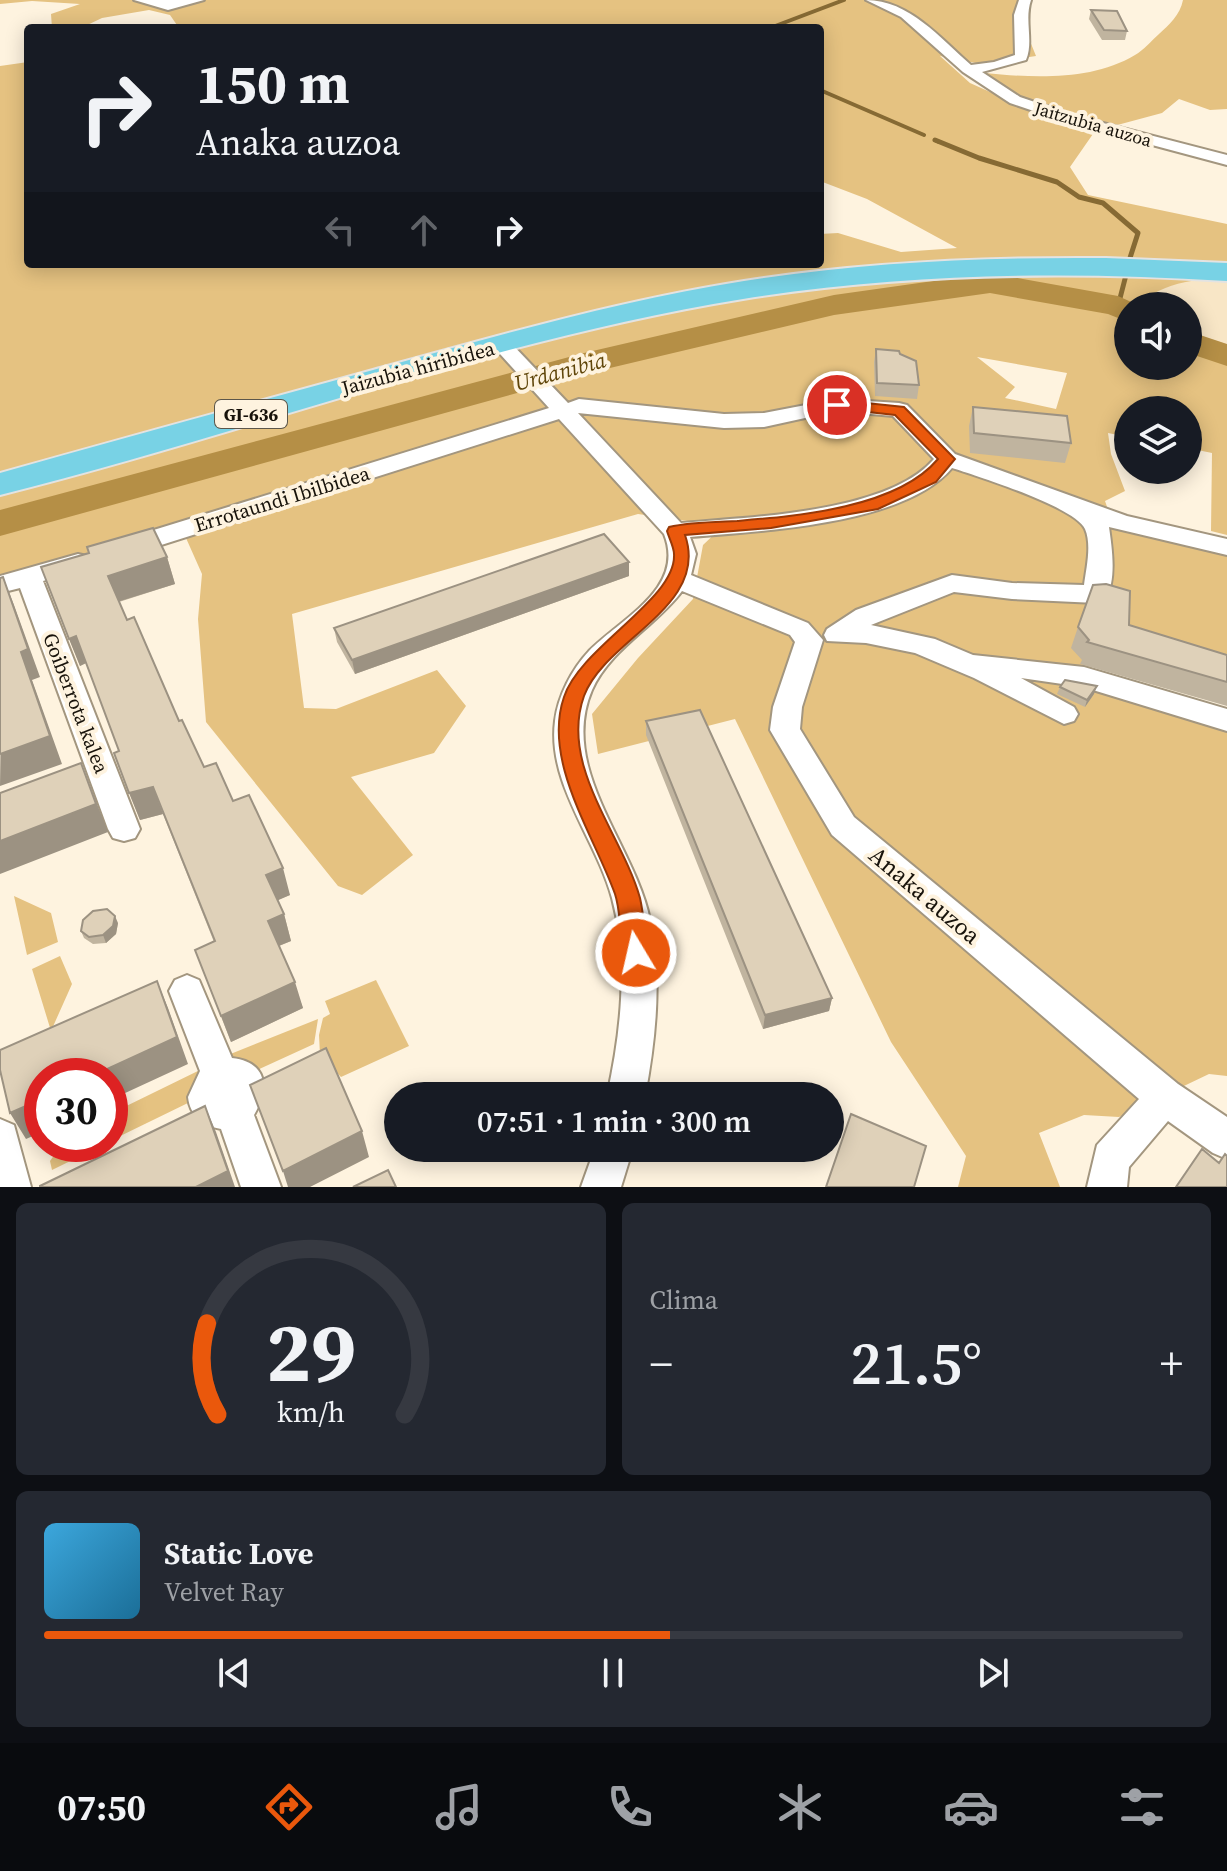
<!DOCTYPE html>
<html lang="es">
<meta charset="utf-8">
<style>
body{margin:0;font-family:"Source Serif 4",serif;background:#242831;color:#f1f3f6;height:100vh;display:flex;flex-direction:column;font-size:30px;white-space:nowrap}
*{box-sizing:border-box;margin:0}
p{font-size:26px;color:#9ea1a6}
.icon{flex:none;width:44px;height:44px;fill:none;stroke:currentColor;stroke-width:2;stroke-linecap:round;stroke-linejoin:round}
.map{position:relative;height:1187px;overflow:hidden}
.sheet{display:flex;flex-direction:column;gap:16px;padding:16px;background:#0d0f14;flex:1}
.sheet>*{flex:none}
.hud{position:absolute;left:24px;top:24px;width:800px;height:244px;border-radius:8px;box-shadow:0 4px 20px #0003;background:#171b24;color:#f1f3f6;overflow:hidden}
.tools{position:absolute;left:1114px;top:292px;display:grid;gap:16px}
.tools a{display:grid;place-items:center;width:88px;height:88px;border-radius:50%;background:#171b24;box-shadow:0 4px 20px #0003;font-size:40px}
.speed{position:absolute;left:24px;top:1058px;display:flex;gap:16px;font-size:40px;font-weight:700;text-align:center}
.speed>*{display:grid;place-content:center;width:104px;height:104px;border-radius:50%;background:#171b24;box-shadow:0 4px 20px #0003;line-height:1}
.speed .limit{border:12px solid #d22;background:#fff;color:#111}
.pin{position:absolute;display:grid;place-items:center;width:68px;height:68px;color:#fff;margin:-34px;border:4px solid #fff;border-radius:50%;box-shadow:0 2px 8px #0007}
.me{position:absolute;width:88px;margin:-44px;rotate:351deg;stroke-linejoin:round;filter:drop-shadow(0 0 6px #0008)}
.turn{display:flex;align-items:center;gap:28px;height:168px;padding:0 40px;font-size:36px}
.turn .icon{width:104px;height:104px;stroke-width:2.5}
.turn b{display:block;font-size:56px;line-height:68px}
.lanes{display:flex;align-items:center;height:76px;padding:0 40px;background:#0003;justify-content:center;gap:40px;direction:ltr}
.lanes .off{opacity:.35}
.big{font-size:60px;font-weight:600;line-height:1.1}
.sheet .widget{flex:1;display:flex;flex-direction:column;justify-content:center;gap:12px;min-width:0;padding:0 28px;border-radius:12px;background:#242831}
.sheet .dial{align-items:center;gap:0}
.dial svg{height:208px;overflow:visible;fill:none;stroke:#363941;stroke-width:7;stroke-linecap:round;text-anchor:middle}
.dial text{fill:#f1f3f6;stroke:none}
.song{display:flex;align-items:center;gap:24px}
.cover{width:96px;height:96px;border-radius:12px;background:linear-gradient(135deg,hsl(200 70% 55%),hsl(200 70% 35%))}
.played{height:8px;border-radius:4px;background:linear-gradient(90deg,#ea580c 55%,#363941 55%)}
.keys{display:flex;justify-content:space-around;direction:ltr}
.heat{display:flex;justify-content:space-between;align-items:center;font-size:44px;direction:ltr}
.sheet .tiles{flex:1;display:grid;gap:16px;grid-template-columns:1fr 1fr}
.widget:last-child{grid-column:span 2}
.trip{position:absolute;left:384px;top:1082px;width:460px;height:80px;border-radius:40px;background:#171b24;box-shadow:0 4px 20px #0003;font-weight:600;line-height:80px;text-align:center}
.tab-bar{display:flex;height:128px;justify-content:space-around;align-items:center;background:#090b0e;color:#9ea1a6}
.tab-bar .icon{width:56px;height:56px}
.tab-bar .on{color:#ea580c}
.tab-bar b{font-size:36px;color:#f1f3f6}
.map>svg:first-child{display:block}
.built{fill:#f8e6c6}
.green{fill:#e5c281;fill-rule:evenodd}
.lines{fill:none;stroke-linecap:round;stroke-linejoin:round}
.stream-far1{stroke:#866a34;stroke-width:4}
.stream{stroke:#866a34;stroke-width:5}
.river{fill:#b58f46;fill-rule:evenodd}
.street-casing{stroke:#a3967f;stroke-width:4}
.primary-casing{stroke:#e3e3e2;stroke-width:4}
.street{fill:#fff;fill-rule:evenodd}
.primary{fill:#78d2e5;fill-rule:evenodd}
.wall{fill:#c0b49f}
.shaded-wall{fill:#9c9282}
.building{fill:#dfd1b9;stroke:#9c9282;stroke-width:2}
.route{fill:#ea580c;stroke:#983908;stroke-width:2}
.labels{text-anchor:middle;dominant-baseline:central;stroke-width:8;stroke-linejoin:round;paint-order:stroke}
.far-street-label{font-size:18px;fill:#17120a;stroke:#fef3df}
.shield{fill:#fef3df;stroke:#5c564a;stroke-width:2}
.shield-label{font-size:18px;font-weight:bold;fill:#17120a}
.street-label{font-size:20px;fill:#17120a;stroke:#fef3df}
.water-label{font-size:22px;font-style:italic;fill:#60460a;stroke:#fef3df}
.near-street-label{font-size:24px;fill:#17120a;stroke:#fef3df}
</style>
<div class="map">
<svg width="1227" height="1187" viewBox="0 0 1227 1187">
<rect width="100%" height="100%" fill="#fef3df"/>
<!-- built -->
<path class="built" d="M1207,280L1227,282V351L1188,336V306H1156L1150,295L1177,281Z"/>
<!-- green -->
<path class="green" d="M0,0H1022L1017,9L1036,56L981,64L940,56L970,83L1019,105L1018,100L985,73C1033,78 1092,81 1135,55C1144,50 1151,41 1159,34C1169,25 1180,15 1183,0H1227V109L1210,110L1179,99L1162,113L1095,131L1070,167L1088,195L1227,224V282C1197,278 1177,281 1151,295L1156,306H1128V366H1188V336L1227,351V535L1211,531L1212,453L1188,448V410H1128V437L1108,433L1111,454L1125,491L1105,501L1114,527L1227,553V679L1082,661L1095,670L1227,710V1076L1209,1074L1119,1117L1084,1115L1039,1133L1060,1187H958L966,1156L891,1042L735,719L598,754L592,714L638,658L693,599L703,545L723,526L638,514L292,614L304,708L336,709L437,670L466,706L434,753L351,777L413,855L362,895L338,886L206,722L198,619L202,574L182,529L0,584V66L28,62V264H820V234L838,233L901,252L957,248L867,199L820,181V28H179L170,15L149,10L102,18L81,28H52L51,14L80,4L32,1L0,4ZM977,357L1067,373L1056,409L1005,398L1015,387Z
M14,896L51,913L58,942L27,955Z
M60,956L72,984L51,1031L32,969Z
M376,980L409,1046L341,1077L320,1055L319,1035L323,1018L330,1014L325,1001Z
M318,1019L314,1044L255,1071L232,1066L228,1055Z
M202,1069L190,1102L110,1141V1114Z
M62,1144H105L52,1170L50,1161Z"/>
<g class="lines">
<!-- stream-far1 -->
<path class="stream-far1" d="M770,28L844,0
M820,90L924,135
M935,140L939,142"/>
<!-- stream -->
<path class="stream" d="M935,140L979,158L1057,182L1079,197L1103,203L1138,233L1129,261
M1118,306L1126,275"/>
<!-- river -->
<path class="river" d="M990,273L1118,296L1140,306H1128V322L1108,314L990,293L834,315L593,372L0,536V510L584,353L834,295Z
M1188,331L1227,344V366L1188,353Z"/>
<!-- street casing -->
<g class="street-casing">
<path id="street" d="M134,0H204L168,10Z
M866,0C909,0 940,38 971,65L994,62L1015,55L1014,15L1019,0H1031C1024,20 1034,41 1026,60L982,72L1020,97L1076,116L1227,155V165L1066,122L1010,103L963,72L901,17Z
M501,338L508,340L568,403L579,399L724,414L764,413L837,399L899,403L907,405L955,454L1127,516L1227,539V555L1109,527C1112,548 1117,581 1105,600L1096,603L1012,599L954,592L871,625L935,639L973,655L1084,667L1227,709V731L1083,687L1021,678L1074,707L1078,714L1074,721L1064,724L974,678L915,653L866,643L827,641L824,635L827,629L856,610L952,575L1012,583L1084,585C1086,569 1092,545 1085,529C1075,507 977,476 952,468C904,525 762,531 690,537L696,554L691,575L808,623L823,640L802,707L800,729L854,817L1178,1084L1227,1117V1159L1213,1153L1168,1121L1129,1167L1127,1187H1087L1097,1145L1139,1099L832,835L770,730L773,707L795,642L790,635L682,591C656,626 610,649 592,690C558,769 635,845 650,920C662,978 656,1038 645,1096H607C621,1032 629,962 612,898C596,839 547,784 555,721C558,696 572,669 589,651C622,618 686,588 664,534L559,419L136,553H118L115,547L118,541L549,408L491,344ZM837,411L893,416L934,459C888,513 750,517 681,523L578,413L724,428L764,427Z
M78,554L87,556L91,562L87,568L43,581L140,829L135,838L124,841L113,838L108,829L20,588L0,593V576Z
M187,975L199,980L232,1058C267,1062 270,1088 254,1115L281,1187H241L221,1129C203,1126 190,1116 188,1097L200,1071L169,991L175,980Z
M0,1119L14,1125L31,1187H0Z
M595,1148H633L621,1187H581Z"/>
</g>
<!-- primary casing -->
<g class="primary-casing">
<path id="primary" d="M1106,258L1227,263V281C1065,271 904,273 743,299C490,340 248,433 0,495V473C124,438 249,404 373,370C496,336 618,301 744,281C864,262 985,257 1106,258Z"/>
</g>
<!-- street -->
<use href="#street" class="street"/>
<!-- primary -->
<use href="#primary" class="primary"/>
</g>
<!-- wall -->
<path class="wall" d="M1091,10L1127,31L1125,40H1102L1089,19Z
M876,349L900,354L919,385L917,399L875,396L874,362Z
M973,407L1071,443L1065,463L970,453L969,426Z
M167,557L175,584L119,602L127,620L204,767L233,801L290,895L277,900L284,914L291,941L279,946L303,1008L231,1042L195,950L214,942L163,814L140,820L114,753L119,751L86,663L80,666L41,567Z
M629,562V576L355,674L337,642L334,628Z
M1129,625L1227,655V706L1080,664L1082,660L1071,648L1078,627Z
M1060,687L1094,694L1085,707L1057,694Z
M646,721L832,998L829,1011L763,1029L646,735Z
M118,923L116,934L106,943L93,944L84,938L81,931Z"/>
<!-- shaded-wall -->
<path class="shaded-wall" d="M167,557L175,584L117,602L108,576Z
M629,562V576L355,674L352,660Z
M3,577L14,605L40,677L32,680L62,764L0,786Z
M76,636L86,663L80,666L69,639Z
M1097,686L1094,694L1085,707L1087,700Z
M81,763L108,832L0,874V841Z
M153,787L163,814L140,820L129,793Z
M283,868L290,895L274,902L266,875Z
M284,914L291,941L276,947L268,921Z
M115,916L118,923L116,934L106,943L103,935Z
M157,981L168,1008L188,1064L110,1100V1076H92Z
M295,982L303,1008L231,1042L221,1016Z
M832,998L829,1011L763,1029L765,1015Z
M42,1099V1132L26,1139L10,1113Z
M205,1106L216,1132L235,1187H196Z
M362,1131L369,1157L310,1187H288L283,1171Z"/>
<!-- building -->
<path class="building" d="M1091,10L1117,11L1127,31L1104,30Z
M876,349L899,351L900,354L916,361L919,385L877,383Z
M973,407L1067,416L1071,443L974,433Z
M153,528L167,557L108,576L127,620L134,617L179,721L182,720L204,767L216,763L233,801L249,795L283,868L266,875L284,914L268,921L295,982L221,1016L195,950L215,941L153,787L129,793L114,753L119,751L76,636L69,639L41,567L89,553L87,547Z
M604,534L629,562L352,660L334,628Z
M3,577L28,649L21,652L50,736L0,754V578Z
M1106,584L1130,591L1129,625L1227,655V682L1087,642L1089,640L1078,627L1093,585Z
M1065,680L1097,686L1087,700L1060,687Z
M700,710L832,998L765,1015L646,721Z
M81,763L96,804L0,841V793Z
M107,909L115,916L113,926L103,935L89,937L81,931L83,920L93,911Z
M157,981L177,1037L92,1076H42V1099L10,1113L0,1070V1050Z
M326,1048L362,1131L283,1171L250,1085Z
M205,1106L228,1171L196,1187H40V1186Z
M851,1114L926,1146L914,1187H826Z
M1202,1149L1219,1163L1225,1154L1227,1156V1187H1176Z
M388,1170L396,1187H353Z"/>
<!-- route -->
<path class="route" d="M837,400L904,407L955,459L936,482L878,509L771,528L685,535C710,607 605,639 584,696C559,766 622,834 640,898C644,916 645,935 648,953L645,960L636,963L628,960C618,940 622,915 615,894C594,835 542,761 564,697C580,647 677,599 674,554C674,547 669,538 667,531L669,527C690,522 715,522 737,521C797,516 897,508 938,459L895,415L832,408L830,405Z"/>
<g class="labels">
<!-- far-street labels -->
<g class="far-street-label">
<text transform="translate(1093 124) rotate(16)">Jaitzubia auzoa</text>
</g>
<!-- shield labels -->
<rect class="shield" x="215" y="400" width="72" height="28" rx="6"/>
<g class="shield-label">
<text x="251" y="414">GI-636</text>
</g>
<!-- street labels -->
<g class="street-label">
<text transform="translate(418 368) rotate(-15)">Jaizubia hiribidea</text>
<text transform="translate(282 499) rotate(-17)">Errotaundi Ibilbidea</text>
<text transform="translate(76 703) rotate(69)">Goiberrota kalea</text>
</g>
<!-- water labels -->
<g class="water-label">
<text transform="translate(560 371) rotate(-15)">Urdanibia</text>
</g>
<!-- near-street labels -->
<g class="near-street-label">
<text transform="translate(925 895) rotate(40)">Anaka auzoa</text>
</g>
</g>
</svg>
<div class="tools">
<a><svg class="icon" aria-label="sound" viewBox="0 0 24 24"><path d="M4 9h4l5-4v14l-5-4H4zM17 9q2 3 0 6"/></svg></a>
<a><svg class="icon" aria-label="layers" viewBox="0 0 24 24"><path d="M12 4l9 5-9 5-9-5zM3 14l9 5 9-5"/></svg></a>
</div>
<div class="speed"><div class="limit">30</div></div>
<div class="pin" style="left:837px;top:405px;background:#d93025"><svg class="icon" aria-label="arrive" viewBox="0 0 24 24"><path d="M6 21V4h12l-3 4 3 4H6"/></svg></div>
<svg class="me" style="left:636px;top:953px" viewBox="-20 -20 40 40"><circle r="17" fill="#ea580c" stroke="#fff" stroke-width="3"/><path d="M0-11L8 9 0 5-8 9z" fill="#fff"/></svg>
<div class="trip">07:51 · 1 min · 300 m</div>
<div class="hud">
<div class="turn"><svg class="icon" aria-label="right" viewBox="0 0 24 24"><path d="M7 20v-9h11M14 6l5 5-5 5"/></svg><div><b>150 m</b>Anaka auzoa</div></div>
<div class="lanes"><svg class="icon off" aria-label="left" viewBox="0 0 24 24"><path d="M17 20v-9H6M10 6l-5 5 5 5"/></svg><svg class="icon off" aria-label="ahead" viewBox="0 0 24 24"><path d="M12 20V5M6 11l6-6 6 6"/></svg><svg class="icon" aria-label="right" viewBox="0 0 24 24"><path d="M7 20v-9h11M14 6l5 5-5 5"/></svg></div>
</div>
</div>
<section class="sheet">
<div class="tiles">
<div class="widget dial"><svg viewBox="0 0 100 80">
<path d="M14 69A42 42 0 1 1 86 69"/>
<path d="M14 69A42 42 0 0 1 10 34" stroke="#ea580c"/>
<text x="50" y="56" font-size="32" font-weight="700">29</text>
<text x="50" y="72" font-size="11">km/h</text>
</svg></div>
<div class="widget"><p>Clima</p>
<div class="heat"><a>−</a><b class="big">21.5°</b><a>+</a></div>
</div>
<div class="widget">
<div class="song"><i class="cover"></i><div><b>Static Love</b><p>Velvet Ray</p></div></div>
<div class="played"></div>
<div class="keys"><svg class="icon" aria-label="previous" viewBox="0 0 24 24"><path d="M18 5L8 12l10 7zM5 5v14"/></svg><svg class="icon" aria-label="pause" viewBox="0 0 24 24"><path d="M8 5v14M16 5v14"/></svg><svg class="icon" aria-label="next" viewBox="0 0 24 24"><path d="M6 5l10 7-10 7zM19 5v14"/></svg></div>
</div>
</div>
</section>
<nav class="tab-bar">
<b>07:50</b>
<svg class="icon on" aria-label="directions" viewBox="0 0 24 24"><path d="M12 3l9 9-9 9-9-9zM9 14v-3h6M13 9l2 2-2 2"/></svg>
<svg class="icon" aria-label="music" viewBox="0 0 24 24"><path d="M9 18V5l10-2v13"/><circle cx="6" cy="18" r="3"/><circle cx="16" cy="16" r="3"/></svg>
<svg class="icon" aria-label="phone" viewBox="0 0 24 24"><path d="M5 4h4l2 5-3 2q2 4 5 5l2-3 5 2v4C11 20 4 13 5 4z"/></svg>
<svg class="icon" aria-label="climate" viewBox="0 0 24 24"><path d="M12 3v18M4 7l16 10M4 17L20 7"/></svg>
<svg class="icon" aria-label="car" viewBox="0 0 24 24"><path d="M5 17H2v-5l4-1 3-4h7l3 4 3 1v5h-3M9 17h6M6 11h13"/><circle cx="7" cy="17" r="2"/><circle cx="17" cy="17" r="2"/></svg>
<svg class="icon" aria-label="filters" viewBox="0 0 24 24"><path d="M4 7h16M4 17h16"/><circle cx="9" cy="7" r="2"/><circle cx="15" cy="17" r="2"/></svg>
</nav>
